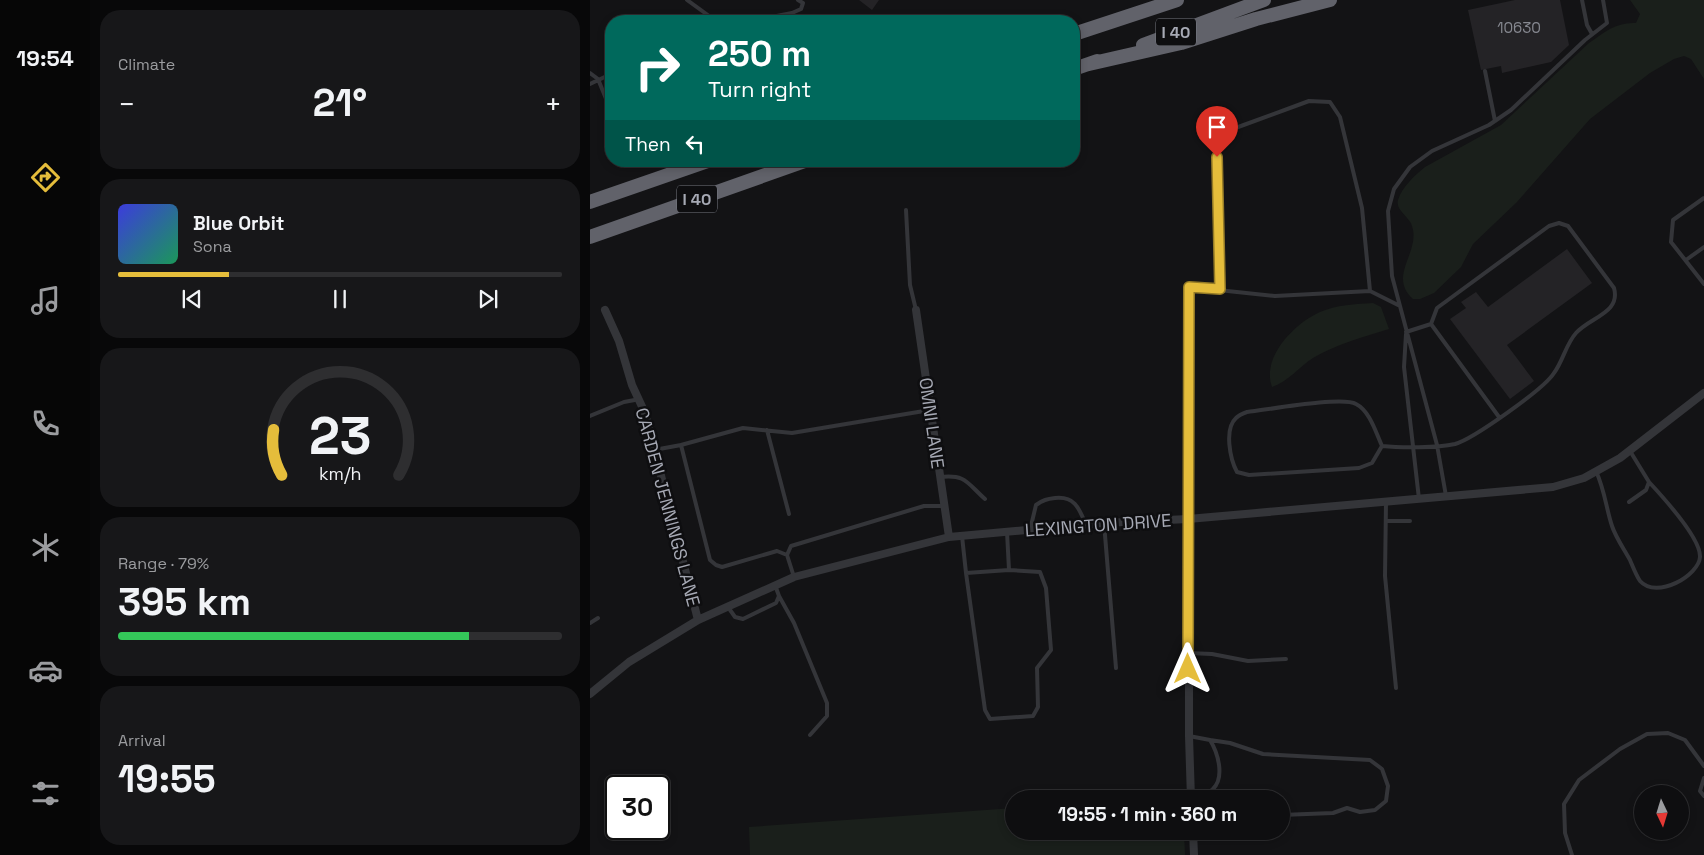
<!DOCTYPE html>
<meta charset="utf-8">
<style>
body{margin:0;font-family:"Space Grotesk",sans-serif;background:#171719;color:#f1f3f6;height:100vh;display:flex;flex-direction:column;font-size:19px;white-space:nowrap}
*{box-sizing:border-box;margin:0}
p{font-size:16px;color:#9b9c9f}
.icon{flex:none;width:28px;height:28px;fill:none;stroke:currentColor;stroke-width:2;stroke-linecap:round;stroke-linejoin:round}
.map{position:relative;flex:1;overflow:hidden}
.drawer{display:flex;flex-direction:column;gap:10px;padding:10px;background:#080809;width:500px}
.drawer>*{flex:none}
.guide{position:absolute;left:15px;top:15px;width:475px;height:152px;border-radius:20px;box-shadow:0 2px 8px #0003,0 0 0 1px #2e2e30;background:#00695c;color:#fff;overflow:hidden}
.needle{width:32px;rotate:176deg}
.tools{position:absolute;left:1044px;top:785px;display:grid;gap:10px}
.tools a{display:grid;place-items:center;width:55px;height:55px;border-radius:50%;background:#0e0e10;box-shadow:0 2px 8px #0003,0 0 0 1px #2e2e30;font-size:25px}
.speed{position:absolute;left:15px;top:775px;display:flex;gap:10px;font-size:25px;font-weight:700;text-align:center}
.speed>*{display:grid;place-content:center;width:65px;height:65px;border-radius:50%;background:#0e0e10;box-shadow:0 2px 8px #0003,0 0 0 1px #2e2e30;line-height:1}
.speed .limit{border:2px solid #111;border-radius:8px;background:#fff;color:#111}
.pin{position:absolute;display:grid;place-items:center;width:42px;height:42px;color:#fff;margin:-51px -21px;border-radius:50% 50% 50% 0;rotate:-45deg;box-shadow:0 0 5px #0007}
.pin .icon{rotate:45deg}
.me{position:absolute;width:55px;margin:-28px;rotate:0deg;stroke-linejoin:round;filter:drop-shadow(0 0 4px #0008)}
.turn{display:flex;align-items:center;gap:18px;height:105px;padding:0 20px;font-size:22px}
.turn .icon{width:65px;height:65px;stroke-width:2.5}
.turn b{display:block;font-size:35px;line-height:42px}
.then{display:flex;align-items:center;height:48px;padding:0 20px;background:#0003;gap:10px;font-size:19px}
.big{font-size:38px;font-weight:800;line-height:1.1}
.drawer .tile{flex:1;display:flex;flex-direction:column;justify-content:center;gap:8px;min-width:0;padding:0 18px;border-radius:20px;background:#171719}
.drawer .dial{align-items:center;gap:0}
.dial svg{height:130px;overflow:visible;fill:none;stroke:#2e2e30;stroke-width:7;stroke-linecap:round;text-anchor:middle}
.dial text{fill:#f1f3f6;stroke:none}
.song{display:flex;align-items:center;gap:15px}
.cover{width:60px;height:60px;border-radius:8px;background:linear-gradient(135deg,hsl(240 70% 55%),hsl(150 70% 35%))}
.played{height:5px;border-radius:2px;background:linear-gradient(90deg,#e5bd3b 25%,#2e2e30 25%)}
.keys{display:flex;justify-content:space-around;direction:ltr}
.heat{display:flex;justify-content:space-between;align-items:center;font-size:28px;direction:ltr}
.charge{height:8px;border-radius:4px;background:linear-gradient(90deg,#34c759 79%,#2e2e30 0)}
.trip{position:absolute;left:415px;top:790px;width:285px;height:50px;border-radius:25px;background:#0e0e10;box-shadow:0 2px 8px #0003,0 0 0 1px #2e2e30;font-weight:800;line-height:50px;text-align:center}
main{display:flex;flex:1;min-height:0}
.menu{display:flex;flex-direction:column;width:90px;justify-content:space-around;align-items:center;background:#060606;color:#9b9c9f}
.menu .icon{width:35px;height:35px}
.menu .current{color:#e5bd3b}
.menu b{font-size:22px;color:#f1f3f6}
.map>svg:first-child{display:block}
.green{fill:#1a1f1b}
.building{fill:#242326}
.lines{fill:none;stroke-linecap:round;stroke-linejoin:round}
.service{stroke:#343539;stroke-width:4}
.minor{stroke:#343539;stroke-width:8}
.motorway{stroke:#61626a;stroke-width:14}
.route-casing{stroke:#957b26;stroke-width:12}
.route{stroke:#e5bd3b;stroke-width:9}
.labels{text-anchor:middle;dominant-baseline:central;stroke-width:5;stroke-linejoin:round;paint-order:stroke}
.number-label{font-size:15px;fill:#868890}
.shield{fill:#0e0e10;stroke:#787a83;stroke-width:1}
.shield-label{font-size:16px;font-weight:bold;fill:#a6a9b4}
.street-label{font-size:18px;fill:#a6a9b4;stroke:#0e0e10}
</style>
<main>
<nav class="menu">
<b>19:54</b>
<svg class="icon current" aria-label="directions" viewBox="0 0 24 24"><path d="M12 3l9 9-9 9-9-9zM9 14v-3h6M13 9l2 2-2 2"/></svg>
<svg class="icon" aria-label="music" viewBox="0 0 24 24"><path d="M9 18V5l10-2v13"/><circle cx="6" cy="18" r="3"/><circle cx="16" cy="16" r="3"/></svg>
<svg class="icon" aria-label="phone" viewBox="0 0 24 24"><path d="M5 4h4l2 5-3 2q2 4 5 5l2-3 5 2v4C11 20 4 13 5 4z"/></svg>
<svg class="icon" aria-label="climate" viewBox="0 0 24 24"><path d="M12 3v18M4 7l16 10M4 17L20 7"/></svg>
<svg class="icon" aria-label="car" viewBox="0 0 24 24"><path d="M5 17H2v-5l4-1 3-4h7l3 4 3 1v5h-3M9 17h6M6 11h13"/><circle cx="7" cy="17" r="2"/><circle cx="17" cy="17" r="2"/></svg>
<svg class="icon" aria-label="filters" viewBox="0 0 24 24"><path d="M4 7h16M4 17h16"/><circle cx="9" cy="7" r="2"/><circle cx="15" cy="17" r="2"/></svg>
</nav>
<section class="drawer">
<div class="tile"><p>Climate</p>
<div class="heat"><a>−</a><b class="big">21°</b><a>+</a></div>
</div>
<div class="tile">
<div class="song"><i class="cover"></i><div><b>Blue Orbit</b><p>Sona</p></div></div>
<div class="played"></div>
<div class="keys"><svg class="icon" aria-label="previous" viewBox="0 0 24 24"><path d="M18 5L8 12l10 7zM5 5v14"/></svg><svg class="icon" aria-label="pause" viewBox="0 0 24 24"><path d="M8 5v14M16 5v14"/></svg><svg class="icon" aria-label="next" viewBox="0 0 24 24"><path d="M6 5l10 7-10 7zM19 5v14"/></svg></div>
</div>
<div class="tile dial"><svg viewBox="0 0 100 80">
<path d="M14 69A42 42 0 1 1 86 69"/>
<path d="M14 69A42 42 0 0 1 9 41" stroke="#e5bd3b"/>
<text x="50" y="56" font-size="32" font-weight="700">23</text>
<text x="50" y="72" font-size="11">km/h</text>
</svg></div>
<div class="tile"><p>Range · 79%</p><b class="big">395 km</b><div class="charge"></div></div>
<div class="tile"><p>Arrival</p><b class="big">19:55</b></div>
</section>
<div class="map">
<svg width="1114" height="855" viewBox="0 0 1114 855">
<rect width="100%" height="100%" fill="#131315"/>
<!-- green -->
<path class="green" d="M1040,0H1114V79L1101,59L1094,56L1084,59L1060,73L1000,119L927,202L883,244L871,267L844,293L830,299H823C797,276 831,252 822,226C820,217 805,210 808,200C812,187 825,175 835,167L911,125L999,43C1015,32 1026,22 1046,23L1050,14Z
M783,303L791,307L799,329C773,337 747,344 723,358C709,367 699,381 682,387C671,357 705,323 730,312C746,305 766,304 783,303Z
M424,808V831H594L595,855H160L159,827Z"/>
<!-- building -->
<path class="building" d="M269,0H289L282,10Z
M925,0H970L979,45L961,62L912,73L911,66L891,70L878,10Z
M977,249L1002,283L917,345L944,381L920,399L860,319L876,308L871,302L886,292L898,307Z"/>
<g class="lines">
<!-- service -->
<path class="service" d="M97,0L126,21
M992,0L997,25L1002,34
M160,21L202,13L211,9L213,3L208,0
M895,71L905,121
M0,73L8,79L21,111
M0,84L21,74
M1114,198L1083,220L1081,242L1114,284
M316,210L320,285L326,310
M1096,260L1114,247
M600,287L685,296L780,291L808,305
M630,289L627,146L640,130L719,101L740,102L750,117L772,208L780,291
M841,324L909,417
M816,332L841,324
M816,334L814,367L829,499
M0,416L34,402L50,399
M177,430L199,514
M792,446L782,463L769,468L659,475L647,472C640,459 634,429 646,418C649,415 654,413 657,412C677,410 752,396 766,404C780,411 786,433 792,446C811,448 847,448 865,444C883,439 954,389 964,373C973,361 976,344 986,333C1000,317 1031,313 1024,288L978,226L969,223L959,226L847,308L841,324
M64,450L91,445
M1006,471C1015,491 1016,508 1022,526C1026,538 1034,549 1040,560C1043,567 1046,575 1050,581C1067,600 1109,575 1110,557C1111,538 1072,496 1059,482
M350,477C376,474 377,483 395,499
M856,496L847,445L802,276L798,211L804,189L820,167L842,151L899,125L921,110L995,40L1017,23L1013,0
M796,502L795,576L806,688
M1039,502L1056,490L1059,482L1040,451
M796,521H820
M514,523L526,668
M440,530L446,505C453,500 457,499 465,498C485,496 489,508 496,525
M372,536L376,573L419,570L417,532
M197,555L201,546L334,506H354
M376,573L395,710L400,719L443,716L448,707L447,668L461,650L456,588L450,572L419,570
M204,577L197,555L187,551L132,567L126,565L120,560L91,445L153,428L202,433L340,410
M189,596L204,623L237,703V716L220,735
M138,607L145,617L153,619L186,603L189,596L185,585
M0,623L8,618
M598,653L622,654L658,661L696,659
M599,736L620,740C628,753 635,777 623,789C619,794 608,796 601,798
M620,740L640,743L673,754L780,760L792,769L798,786L796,801L785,810L770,812L757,808L743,813L691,815
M1114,778L1110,791L1114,796
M982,855L975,833L974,804L989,780L1030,749L1057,734L1078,733L1095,740L1114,766"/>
<!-- minor -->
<path class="minor" d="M599,287V736L601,799
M15,310L29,341L42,385L55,413L108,620
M326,310L359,537
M0,694L39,662L108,620L204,577L359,537L514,523L598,519L963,487L994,478L1030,458L1114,393
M603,831L604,855"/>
<!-- motorway -->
<path class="motorway" d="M484,34L587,0
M553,45L674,0
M499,64L591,43L666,19L740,0
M484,69L507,61
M0,202L118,161
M0,237L215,161"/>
</g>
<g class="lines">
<!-- route casing -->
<g class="route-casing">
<path id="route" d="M598,669L599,287L630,289L627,157"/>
</g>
<!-- route -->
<use href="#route" class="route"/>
</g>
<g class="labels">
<!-- number labels -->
<g class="number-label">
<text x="929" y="27">10630</text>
</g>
<!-- shield labels -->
<g class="shield">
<rect x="566" y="18.5" width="40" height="27" rx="4"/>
<rect x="87" y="185.5" width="40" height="27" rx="4"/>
</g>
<g class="shield-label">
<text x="586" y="32">I 40</text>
<text x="107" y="199">I 40</text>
</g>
<!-- street labels -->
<g class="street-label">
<text transform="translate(342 423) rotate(82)">OMNI LANE</text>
<text transform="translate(78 507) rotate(75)">CARDEN JENNINGS LANE</text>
<text transform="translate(508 525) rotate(-4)">LEXINGTON DRIVE</text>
</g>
</g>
</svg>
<div class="tools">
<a><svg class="needle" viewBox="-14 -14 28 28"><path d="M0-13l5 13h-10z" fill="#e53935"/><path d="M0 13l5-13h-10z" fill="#9b9c9f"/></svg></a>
</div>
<div class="speed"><div class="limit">30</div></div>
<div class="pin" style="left:627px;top:157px;background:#d93025"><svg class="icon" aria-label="arrive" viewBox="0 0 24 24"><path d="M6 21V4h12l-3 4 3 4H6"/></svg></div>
<svg class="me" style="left:598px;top:669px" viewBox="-20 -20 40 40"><path d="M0-17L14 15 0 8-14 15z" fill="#e5bd3b" stroke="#fff" stroke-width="4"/></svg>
<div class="trip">19:55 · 1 min · 360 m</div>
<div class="guide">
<div class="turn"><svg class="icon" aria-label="right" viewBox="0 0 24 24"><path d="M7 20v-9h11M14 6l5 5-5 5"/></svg><div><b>250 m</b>Turn right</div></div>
<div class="then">Then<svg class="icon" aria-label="left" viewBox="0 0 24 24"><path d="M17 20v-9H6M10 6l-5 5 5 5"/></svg></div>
</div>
</div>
</main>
